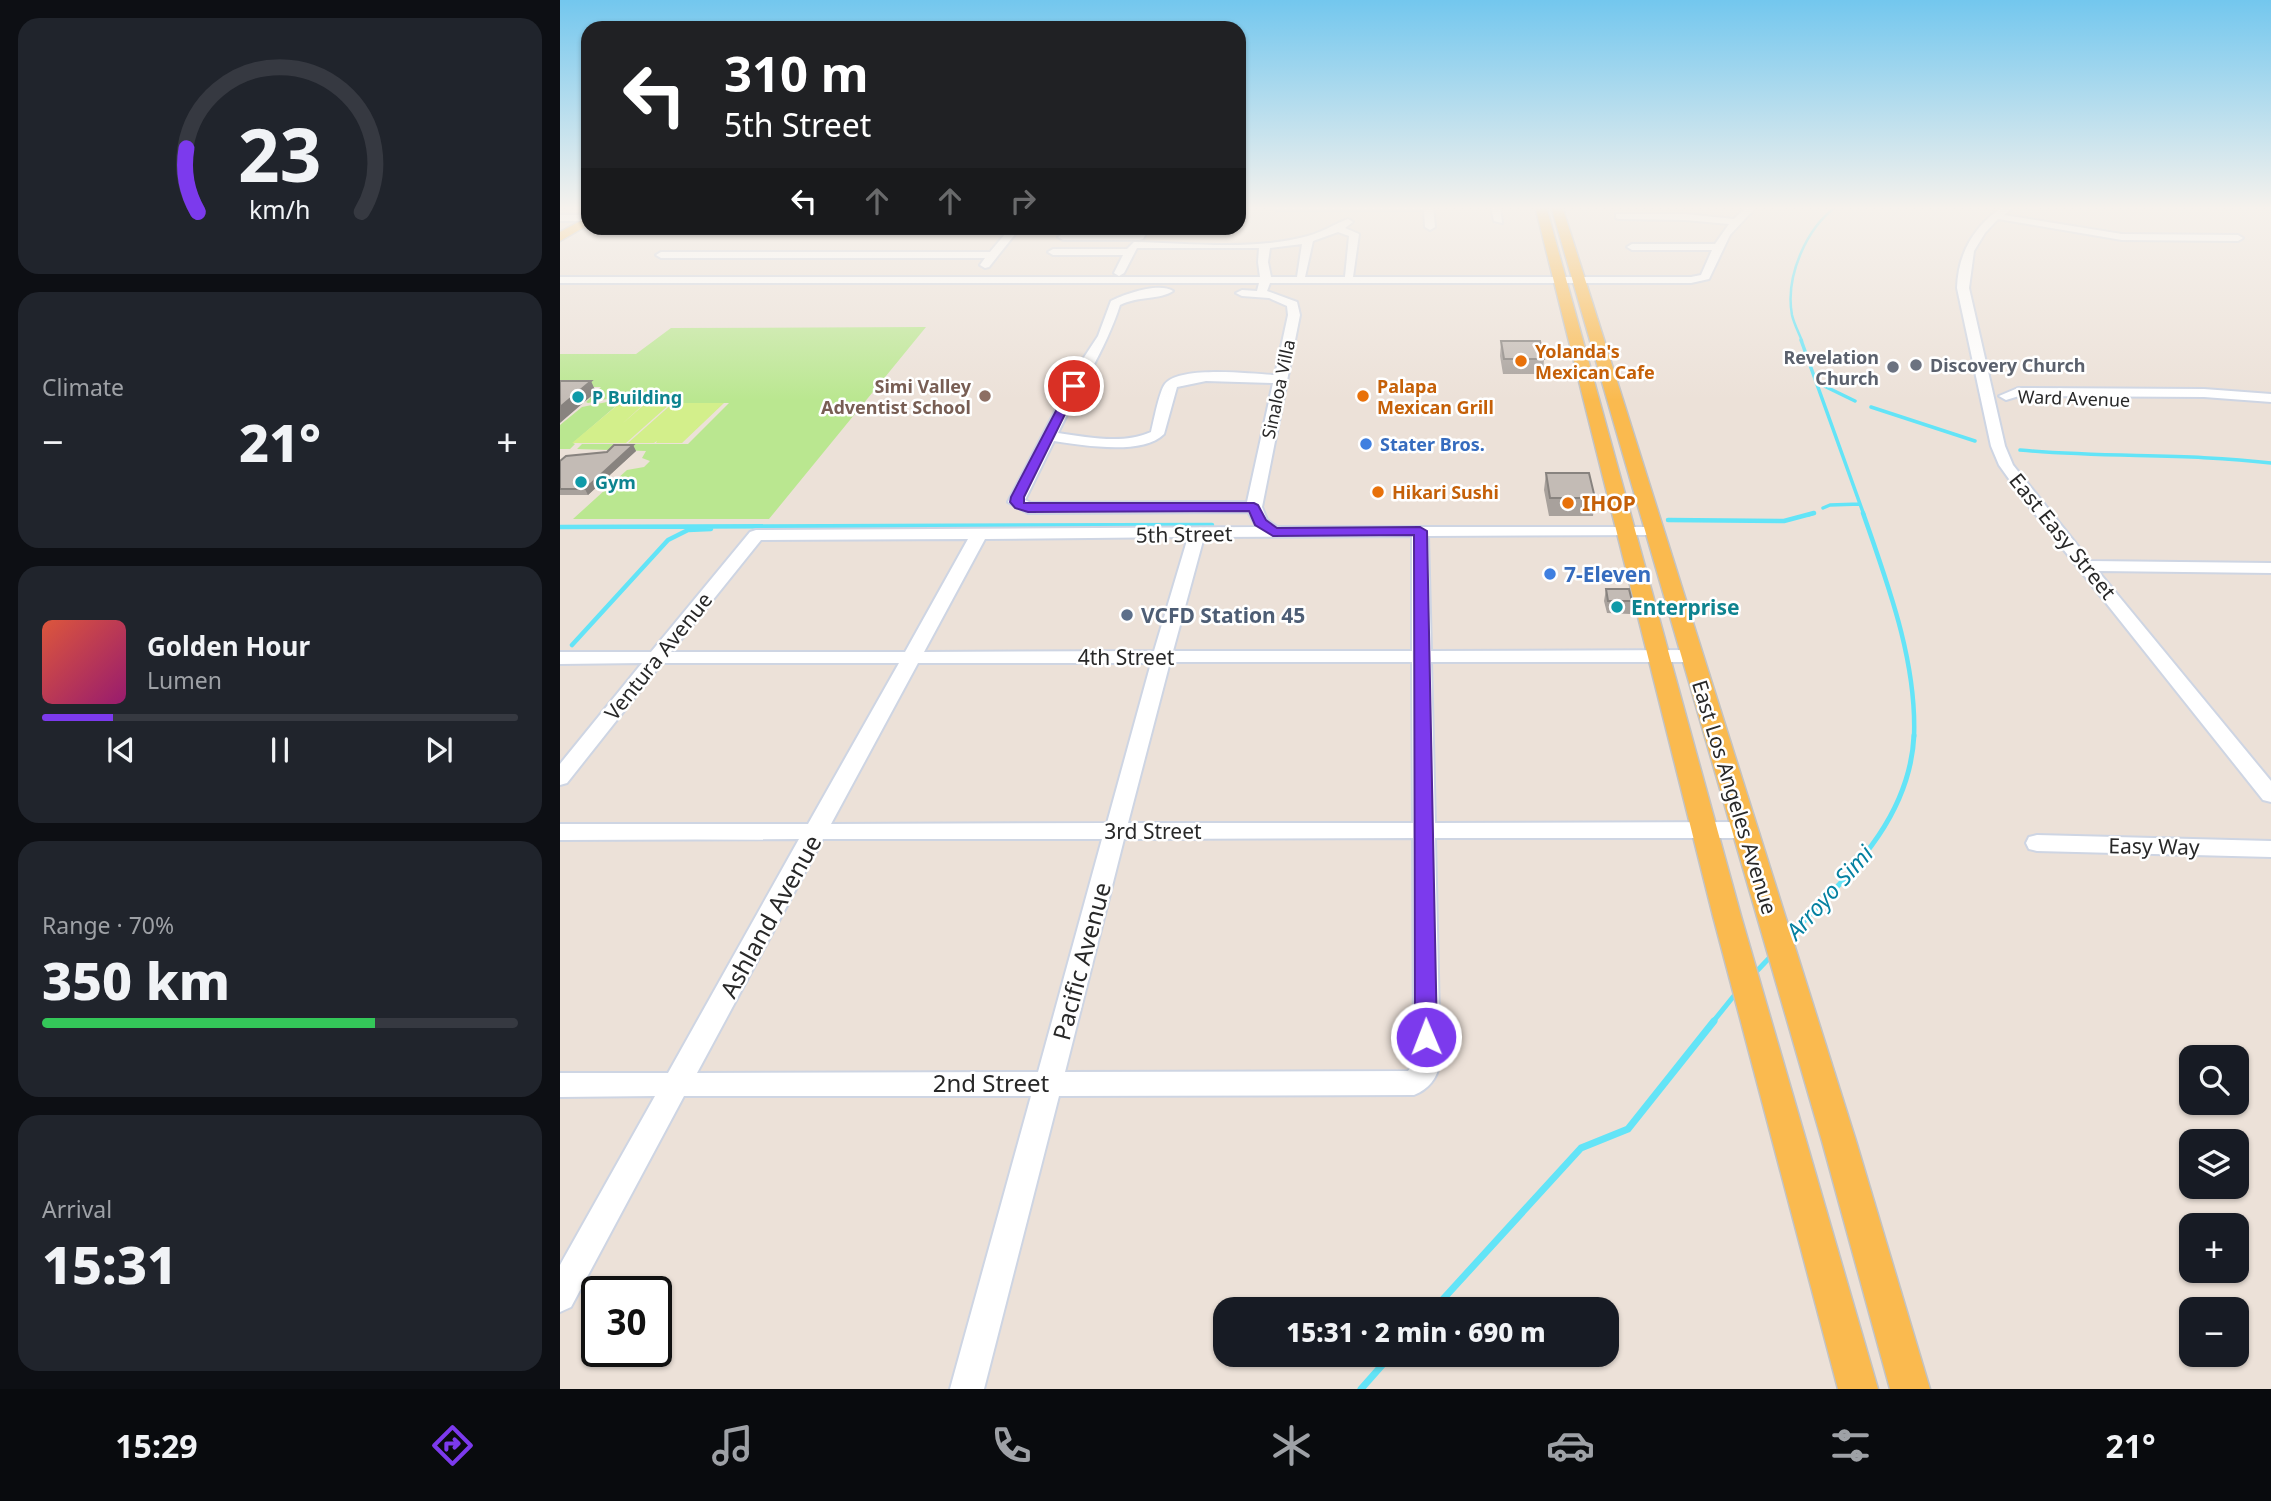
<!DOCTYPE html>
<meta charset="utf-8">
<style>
body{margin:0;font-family:"Noto Sans",sans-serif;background:#20242c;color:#f1f3f6;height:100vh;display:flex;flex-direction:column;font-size:26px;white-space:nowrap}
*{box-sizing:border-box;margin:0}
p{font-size:23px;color:#9ea1a6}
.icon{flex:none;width:38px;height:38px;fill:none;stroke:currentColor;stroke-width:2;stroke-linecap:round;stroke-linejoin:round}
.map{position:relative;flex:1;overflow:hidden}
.panel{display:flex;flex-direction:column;gap:18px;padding:18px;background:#0d0f14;width:560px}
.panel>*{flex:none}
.top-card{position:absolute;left:21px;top:21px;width:665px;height:214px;border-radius:21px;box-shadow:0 2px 5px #0004;background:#202124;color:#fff;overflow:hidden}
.buttons{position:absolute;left:1619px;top:1045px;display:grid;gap:14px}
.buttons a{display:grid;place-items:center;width:70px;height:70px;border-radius:14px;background:#171b24;box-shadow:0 2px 5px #0004;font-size:35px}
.speed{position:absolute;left:21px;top:1276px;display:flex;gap:14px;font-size:35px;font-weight:700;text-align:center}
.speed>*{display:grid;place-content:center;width:91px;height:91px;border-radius:50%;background:#171b24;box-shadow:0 2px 5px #0004;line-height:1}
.speed .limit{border:4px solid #111;border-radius:10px;background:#fff;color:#111}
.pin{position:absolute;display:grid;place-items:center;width:60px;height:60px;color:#fff;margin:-30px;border:4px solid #fff;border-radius:50%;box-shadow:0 2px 7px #0007}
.me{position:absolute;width:77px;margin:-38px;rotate:359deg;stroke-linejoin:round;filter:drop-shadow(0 0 5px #0008)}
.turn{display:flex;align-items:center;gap:24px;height:147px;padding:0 28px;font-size:32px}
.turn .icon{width:91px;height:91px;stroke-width:2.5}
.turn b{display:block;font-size:49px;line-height:60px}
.lanes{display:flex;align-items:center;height:66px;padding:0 28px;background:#0003;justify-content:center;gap:35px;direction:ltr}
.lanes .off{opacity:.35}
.big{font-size:52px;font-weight:800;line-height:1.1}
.panel .widget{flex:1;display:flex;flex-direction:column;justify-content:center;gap:10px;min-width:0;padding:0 24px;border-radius:21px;background:#20242c}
.panel .dial{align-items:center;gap:0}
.dial svg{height:182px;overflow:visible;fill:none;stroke:#363941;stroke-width:7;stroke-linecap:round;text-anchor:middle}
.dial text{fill:#f1f3f6;stroke:none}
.song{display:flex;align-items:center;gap:21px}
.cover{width:84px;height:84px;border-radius:10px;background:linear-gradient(135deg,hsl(10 70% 55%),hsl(320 70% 35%))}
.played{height:7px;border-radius:4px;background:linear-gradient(90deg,#7c3aed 15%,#363941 15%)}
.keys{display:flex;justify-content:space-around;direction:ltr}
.heat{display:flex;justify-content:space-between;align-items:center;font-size:38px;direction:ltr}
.charge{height:10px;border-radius:5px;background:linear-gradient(90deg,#34c759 70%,#363941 0)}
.trip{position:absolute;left:653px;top:1297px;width:406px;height:70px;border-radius:21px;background:#171b24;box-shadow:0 2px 5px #0004;font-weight:800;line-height:70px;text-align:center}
.menu{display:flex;height:112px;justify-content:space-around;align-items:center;background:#090b0e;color:#9ea1a6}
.menu .icon{width:49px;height:49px}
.menu .on{color:#7c3aed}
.menu b{font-size:32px;color:#f1f3f6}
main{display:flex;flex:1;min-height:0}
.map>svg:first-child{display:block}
.green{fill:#bae790}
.pitch{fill:#d3ef8b}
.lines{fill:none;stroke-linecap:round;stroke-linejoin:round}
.stream-far4{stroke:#63e4f7;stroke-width:2.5}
.stream-far3{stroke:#63e4f7;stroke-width:3.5}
.stream-far2{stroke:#63e4f7;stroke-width:4.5}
.stream-far1{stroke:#63e4f7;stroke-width:5}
.stream{stroke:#63e4f7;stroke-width:7}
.minor-casing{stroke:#ced5e3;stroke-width:4}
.major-casing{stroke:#c3c3c3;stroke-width:3}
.minor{fill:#fff;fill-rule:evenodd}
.major{fill:#faba4f;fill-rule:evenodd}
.wall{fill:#a8a19c}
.shaded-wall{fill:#88837f}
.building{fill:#c3bbb5;stroke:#88837f;stroke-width:2}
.route{fill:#7c3aed;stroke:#51269a;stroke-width:2}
.food-dot{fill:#e8710a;stroke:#fff;stroke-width:2.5}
.worship-dot{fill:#6b7280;stroke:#fff;stroke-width:2.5}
.education-dot{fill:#8d6e63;stroke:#fff;stroke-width:2.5}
.culture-dot{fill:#0f9aa8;stroke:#fff;stroke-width:2.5}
.shop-dot{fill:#3f7fe0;stroke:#fff;stroke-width:2.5}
.service-dot{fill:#5c6f8a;stroke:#fff;stroke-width:2.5}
.labels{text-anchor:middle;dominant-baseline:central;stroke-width:5;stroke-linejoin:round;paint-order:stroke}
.far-food-label{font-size:18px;font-weight:bold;fill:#c56008;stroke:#fff;text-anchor:start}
.far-worship-label{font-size:18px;font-weight:bold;fill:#5b616d;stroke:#fff;text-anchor:end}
.far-education-label{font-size:18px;font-weight:bold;fill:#785e54;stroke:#fff;text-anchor:end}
.far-street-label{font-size:18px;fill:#282828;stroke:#fff}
.far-culture-label{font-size:18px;font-weight:bold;fill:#0d838f;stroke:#fff;text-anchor:start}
.far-shop-label{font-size:18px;font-weight:bold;fill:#366cbe;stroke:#fff;text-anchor:start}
.food-label{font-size:21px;font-weight:bold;fill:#c56008;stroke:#fff;text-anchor:start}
.street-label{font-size:21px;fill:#282828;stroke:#fff}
.shop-label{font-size:21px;font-weight:bold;fill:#366cbe;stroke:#fff;text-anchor:start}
.culture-label{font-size:21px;font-weight:bold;fill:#0d838f;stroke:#fff;text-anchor:start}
.service-label{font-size:21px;font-weight:bold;fill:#4e5e75;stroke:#fff;text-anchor:start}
.water-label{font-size:23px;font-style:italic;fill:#0480a0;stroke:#fff}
.near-street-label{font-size:24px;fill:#282828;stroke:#fff}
</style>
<main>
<section class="panel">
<div class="widget dial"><svg viewBox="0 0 100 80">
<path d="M14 69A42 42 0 1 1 86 69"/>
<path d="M14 69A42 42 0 0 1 9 41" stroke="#7c3aed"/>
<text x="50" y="56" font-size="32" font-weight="700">23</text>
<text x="50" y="72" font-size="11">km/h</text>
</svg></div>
<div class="widget"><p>Climate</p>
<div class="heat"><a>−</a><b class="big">21°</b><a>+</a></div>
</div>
<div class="widget">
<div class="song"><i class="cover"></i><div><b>Golden Hour</b><p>Lumen</p></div></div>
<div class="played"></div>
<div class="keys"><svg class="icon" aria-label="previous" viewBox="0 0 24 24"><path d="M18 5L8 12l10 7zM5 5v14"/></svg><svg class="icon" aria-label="pause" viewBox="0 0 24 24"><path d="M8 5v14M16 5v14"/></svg><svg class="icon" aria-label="next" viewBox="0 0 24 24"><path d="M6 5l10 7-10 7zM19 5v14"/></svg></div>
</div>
<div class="widget"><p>Range · 70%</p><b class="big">350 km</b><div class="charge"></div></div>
<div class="widget"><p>Arrival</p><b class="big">15:31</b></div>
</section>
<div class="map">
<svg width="1711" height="1389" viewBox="0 0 1711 1389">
<rect width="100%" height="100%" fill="#ece1d8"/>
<!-- green -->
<path class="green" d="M366,327L209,519H13L67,470L84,467L90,461L82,458L86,451L17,449L22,444H128L169,403H61L47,399L28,403L26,402L41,387H0V354H76L111,328Z
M47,402L57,405L13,443L15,444L10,449H0V425L22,407Z"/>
<!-- pitch -->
<path class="pitch" d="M60,403H85L62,424L86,403H111L66,443H12Z
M113,403H164L122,443H96L97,441L94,443H68Z"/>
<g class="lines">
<!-- stream-far4 -->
<path class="stream-far4" d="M1242,341C1239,333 1234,324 1232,315C1225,277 1246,228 1277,206"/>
<!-- stream-far3 -->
<path class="stream-far3" d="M1241,340L1304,515
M1258,383L1295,401
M1311,407L1415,441
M1460,450C1544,458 1628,453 1711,463
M1263,508L1270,505L1300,504
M1248,515L1254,513"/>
<!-- stream-far2 -->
<path class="stream-far2" d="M1303,513C1328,585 1357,661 1354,737
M1108,520L1224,521L1254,513
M0,527L652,525
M12,645L108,540L128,530L151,529"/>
<!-- stream-far1 -->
<path class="stream-far1" d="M1229,937C1284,879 1350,822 1354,735
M1195,973L1213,954
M1152,1023L1177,992"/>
<!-- stream -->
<path class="stream" d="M874,1309L1021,1148L1068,1129L1154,1021
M801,1389L832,1354"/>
<!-- minor casing -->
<g class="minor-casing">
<path id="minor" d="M712,206H873L875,227L870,230L865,227L864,210H716Z
M931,206H940L942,223L934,221Z
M1187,206H1197L1170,235L1149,279L1131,283H710L707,291L737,302L740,315L702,507L707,520L717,527H1099L1101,530L1099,533L1093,535L868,536L871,651L1133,650L1142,656L1133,662H871L875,823L1186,822L1194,825L1197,830L1194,835L1186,838H875L880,1063C877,1078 869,1089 854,1095L499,1096L424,1389H390L471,1096H124L11,1307L0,1312V1265L95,1096L0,1097V1073H108L239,839L0,840V824H248L339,663H102L7,783L0,785V764L82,663L0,664V652H91L190,532L196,530L697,527L688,512L468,513L448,502L519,365L538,336L551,301C565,294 599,282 613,291C600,300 577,296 560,305C546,349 518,391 498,433C527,437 563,445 591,432C594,420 599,392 605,384C620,365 693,374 715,375L728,315L727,306L709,298L682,296L676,293L682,290L697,291L699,283H0V277H700L698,262L699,248H577L564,273L559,276L554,273L563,255H493L488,252L493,249H567L574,242C630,243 693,251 748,236C763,232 774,224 788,219L793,222L785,228L799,234L793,277H1131L1141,275L1152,250H1072L1067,247L1072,244H1155L1169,224L1125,220L1059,219L1056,218V214H1125L1174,219ZM778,232L789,236L785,277H745L753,241ZM742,244L737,277H711L708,262L710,248ZM646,381L713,383L687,502L471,503L465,500L494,441C522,445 582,456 604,434L617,387ZM852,536V651H613L644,537ZM628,537L594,651L364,652L425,539ZM408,539L345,652H111L201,540ZM610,662H852L853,823H568ZM358,663H591L547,823L271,824ZM853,838L854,1063L848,1071L505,1072L564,839ZM263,839H542L478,1072L137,1073Z
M1444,206H1455L1444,215L1562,234L1678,235L1683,238L1678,241L1562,240L1438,219L1425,233L1414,251L1409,288L1445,446L1453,465L1530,561L1711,563V573L1538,571L1711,781V802L1703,800L1464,500L1439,465L1431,446L1397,288C1398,252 1415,225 1444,206Z
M0,215H28V221H0Z
M450,228H460L429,267L425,268L420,265L425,258H101L96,255L101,252H430Z
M579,228H589L583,239L579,240H503L498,237L503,234H576Z
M1458,388L1644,389L1711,394V402L1644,397L1459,396L1446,400L1439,396Z
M1477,835L1711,841V857L1477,851L1469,849L1466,843L1469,837Z"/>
</g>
<!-- major casing -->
<g class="major-casing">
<path id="major" d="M975,206H986L1181,916L1318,1389H1278L1153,916Z
M991,206H1002L1296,1141L1370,1389H1330L1262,1141Z
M28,217V225L0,241V232Z"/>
</g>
<!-- minor -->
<use href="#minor" class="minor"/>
<!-- major -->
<use href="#major" class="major"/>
</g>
<!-- wall -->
<path class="wall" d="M941,341L984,359L983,374H943L940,356Z
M73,445L76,451L28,495H0V461L47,452Z
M986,473L1035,498L1033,516H989L984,490Z
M1046,589L1072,601L1070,614L1047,613L1044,601Z"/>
<!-- shaded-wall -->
<path class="shaded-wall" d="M31,381L36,392L0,423V407Z
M73,445L76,451L28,495L25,489Z"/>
<!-- building -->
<path class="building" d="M941,341H980L984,359H944Z
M0,381H31L0,407Z
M54,445H73L25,489H0V461L6,456L47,452Z
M986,473H1029L1035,498H990Z
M1046,589H1069L1072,601H1048Z"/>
<!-- sky -->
<linearGradient id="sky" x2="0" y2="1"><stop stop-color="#73c7ee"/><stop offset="0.52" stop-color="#f6f2ed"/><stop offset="1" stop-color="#f6f2ed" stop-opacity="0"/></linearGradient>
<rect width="1711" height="400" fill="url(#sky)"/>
<!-- route -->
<path class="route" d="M514,383L519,386L464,497V503H694L698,505L706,520L717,528L860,527L867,531L877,1037L874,1044L866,1046L858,1044L855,1037L854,535L713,536L695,525L689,511L468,512L455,508L450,502L451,497L509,386Z"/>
<!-- markers -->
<g class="food-dot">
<circle cx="961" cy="361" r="7"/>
<circle cx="803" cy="396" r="7"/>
<circle cx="818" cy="492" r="7"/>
<circle cx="1008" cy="503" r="7"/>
</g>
<g class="worship-dot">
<circle cx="1356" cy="365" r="7"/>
<circle cx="1333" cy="367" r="7"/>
</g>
<circle class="education-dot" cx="425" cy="396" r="7"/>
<g class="culture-dot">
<circle cx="18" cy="397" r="7"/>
<circle cx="21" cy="482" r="7"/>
<circle cx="1057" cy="607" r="7"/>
</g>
<g class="shop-dot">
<circle cx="806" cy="444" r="7"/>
<circle cx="990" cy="574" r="7"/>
</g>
<circle class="service-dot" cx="567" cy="615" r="7"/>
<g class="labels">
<!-- far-food labels -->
<g class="far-food-label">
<text x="975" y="351">Yolanda's<tspan x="975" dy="21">Mexican Cafe</tspan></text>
<text x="817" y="386">Palapa<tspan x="817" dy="21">Mexican Grill</tspan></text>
<text x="832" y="492">Hikari Sushi</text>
</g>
<!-- far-worship labels -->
<g class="far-worship-label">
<text x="1319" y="357">Revelation<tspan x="1319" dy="21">Church</tspan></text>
<text x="1370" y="365" text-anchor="start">Discovery Church</text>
</g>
<!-- far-education labels -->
<g class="far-education-label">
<text x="411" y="386">Simi Valley<tspan x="411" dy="21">Adventist School</tspan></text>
</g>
<!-- far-street labels -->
<g class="far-street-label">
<text transform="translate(718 389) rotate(-78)">Sinaloa Villa</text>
<text transform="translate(1514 398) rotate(2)">Ward Avenue</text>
</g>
<!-- far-culture labels -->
<g class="far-culture-label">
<text x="32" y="397">P Building</text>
<text x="35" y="482">Gym</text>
</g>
<!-- far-shop labels -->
<g class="far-shop-label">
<text x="820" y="444">Stater Bros.</text>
</g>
<!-- food labels -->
<g class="food-label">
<text x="1022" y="503">IHOP</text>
</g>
<!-- street labels -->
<g class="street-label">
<text transform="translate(624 534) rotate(-1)">5th Street</text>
<text transform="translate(1503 536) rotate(51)">East Easy Street</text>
<text transform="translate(98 656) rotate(-51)">Ventura Avenue</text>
<text x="566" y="657">4th Street</text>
<text transform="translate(1175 797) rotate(73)">East Los Angeles Avenue</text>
<text x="593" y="831">3rd Street</text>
<text transform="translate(1594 846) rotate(1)">Easy Way</text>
</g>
<!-- shop labels -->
<g class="shop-label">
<text x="1004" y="574">7-Eleven</text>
</g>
<!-- culture labels -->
<g class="culture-label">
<text x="1071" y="607">Enterprise</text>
</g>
<!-- service labels -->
<g class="service-label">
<text x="581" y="615">VCFD Station 45</text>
</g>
<!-- water labels -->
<g class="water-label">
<text transform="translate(1269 892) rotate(-48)">Arroyo Simi</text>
</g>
<!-- near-street labels -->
<g class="near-street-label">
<text transform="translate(210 916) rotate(-61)">Ashland Avenue</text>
<text transform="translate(521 961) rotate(-75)">Pacific Avenue</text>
<text x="431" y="1082">2nd Street</text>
</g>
</g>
</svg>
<div class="buttons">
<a><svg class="icon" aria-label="search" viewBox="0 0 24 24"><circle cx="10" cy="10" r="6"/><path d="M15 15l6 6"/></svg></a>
<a><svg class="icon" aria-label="layers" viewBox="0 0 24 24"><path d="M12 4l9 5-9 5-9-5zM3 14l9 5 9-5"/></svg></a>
<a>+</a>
<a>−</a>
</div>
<div class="speed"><div class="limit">30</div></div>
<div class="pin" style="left:514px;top:386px;background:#d93025"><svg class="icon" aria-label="arrive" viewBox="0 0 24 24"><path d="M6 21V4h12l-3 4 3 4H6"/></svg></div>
<svg class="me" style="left:866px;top:1037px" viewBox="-20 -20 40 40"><circle r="17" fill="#7c3aed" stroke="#fff" stroke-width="3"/><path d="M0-11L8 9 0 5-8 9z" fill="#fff"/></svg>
<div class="trip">15:31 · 2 min · 690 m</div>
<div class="top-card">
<div class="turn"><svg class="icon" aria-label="left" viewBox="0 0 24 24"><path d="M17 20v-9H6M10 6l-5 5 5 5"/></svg><div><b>310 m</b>5th Street</div></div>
<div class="lanes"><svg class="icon" aria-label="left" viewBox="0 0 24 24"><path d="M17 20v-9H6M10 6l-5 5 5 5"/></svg><svg class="icon off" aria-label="ahead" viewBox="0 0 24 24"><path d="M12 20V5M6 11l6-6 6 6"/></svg><svg class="icon off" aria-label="ahead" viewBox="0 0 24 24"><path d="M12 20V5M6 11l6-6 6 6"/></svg><svg class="icon off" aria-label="right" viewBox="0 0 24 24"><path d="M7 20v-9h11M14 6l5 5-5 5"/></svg></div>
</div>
</div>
</main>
<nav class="menu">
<b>15:29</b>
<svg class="icon on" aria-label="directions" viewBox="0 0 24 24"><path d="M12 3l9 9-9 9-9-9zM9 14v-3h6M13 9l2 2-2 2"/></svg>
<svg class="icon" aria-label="music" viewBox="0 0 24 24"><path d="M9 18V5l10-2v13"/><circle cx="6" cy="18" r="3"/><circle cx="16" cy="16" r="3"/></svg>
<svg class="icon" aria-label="phone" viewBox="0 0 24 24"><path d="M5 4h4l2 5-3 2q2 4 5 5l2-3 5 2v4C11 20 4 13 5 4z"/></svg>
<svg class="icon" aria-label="climate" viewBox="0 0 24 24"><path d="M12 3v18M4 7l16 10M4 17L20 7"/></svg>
<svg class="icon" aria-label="car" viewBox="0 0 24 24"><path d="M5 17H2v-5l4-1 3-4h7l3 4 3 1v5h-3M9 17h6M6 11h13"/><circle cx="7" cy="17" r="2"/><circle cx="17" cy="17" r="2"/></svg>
<svg class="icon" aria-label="filters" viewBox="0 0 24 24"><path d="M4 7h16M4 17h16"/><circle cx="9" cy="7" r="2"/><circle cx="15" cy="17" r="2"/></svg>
<b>21°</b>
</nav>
